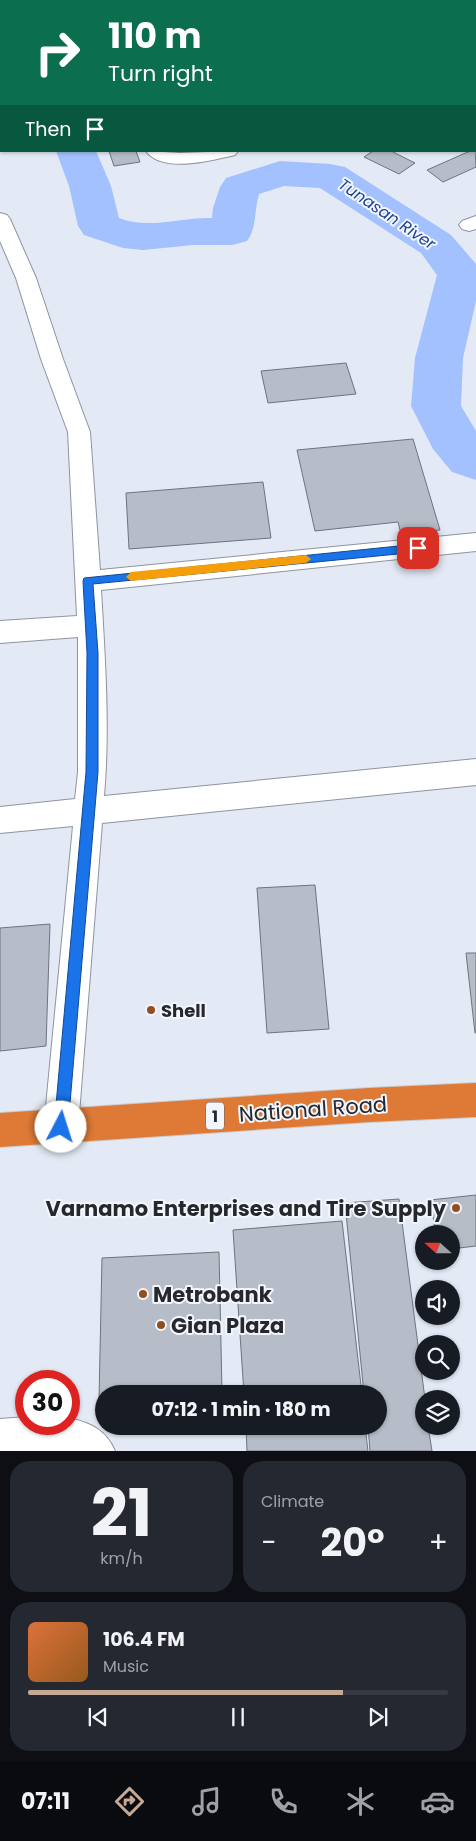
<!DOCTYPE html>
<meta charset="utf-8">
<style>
body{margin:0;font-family:Poppins,sans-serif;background:#242831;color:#f1f3f6;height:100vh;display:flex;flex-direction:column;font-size:19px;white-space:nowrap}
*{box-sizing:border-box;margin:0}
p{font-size:16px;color:#9ea1a6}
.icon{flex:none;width:28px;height:28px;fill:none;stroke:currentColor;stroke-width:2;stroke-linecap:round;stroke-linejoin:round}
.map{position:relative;height:1451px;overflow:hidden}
.drawer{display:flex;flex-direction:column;gap:10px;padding:10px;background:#0d0f14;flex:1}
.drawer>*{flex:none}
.banner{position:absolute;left:0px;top:0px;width:476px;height:152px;box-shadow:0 1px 4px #0004;background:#0b6e4f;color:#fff;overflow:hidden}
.needle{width:32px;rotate:291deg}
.buttons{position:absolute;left:415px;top:1225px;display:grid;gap:10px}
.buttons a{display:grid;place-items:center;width:45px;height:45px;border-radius:50%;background:#171b24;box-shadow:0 1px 4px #0004;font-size:25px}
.speed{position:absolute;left:15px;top:1370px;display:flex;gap:10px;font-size:25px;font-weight:700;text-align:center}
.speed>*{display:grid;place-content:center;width:65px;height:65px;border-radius:50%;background:#171b24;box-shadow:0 1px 4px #0004;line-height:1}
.speed .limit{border:8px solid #d22;background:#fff;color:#111}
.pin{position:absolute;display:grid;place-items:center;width:42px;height:42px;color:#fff;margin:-21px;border-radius:10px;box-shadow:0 2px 8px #0006}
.me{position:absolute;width:55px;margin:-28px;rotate:5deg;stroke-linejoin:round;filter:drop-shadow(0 0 4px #0008)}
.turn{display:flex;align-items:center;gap:18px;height:105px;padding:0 25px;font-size:22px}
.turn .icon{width:65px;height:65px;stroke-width:2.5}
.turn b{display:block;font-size:35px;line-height:42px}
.then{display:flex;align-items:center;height:48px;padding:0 25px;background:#0003;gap:10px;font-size:19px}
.big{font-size:38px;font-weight:700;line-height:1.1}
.drawer .widget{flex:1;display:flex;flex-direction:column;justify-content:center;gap:8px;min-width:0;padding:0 18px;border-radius:20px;background:#242831}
.drawer .dial{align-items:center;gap:0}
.dial b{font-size:65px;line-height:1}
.song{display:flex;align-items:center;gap:15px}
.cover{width:60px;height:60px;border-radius:8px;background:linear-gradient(135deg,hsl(20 70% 55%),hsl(30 70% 35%))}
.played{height:5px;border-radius:2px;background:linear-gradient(90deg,#c6a995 75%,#363941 75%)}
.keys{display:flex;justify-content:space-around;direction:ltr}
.heat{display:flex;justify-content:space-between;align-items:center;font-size:28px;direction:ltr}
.drawer .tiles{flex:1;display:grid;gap:10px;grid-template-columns:1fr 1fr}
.widget:last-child{grid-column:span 2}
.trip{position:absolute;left:95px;top:1385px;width:292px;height:50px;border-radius:25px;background:#171b24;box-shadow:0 1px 4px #0004;font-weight:700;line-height:50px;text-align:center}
.tabs{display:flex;height:80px;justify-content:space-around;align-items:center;background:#090b0e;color:#9ea1a6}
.tabs .icon{width:35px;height:35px}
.tabs .selected{color:#c6a995}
.tabs b{font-size:22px;color:#f1f3f6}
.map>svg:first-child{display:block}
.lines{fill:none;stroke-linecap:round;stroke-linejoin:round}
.river{fill:#a3c1fe;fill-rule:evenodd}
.building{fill:#b7bdc8;stroke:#6e737e}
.minor-casing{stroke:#8e949f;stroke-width:2}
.highway-casing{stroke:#cbcbcc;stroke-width:2}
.minor{fill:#fff;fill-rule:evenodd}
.highway{fill:#de7a36;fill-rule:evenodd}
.route{fill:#1a73e8;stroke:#114b97}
.slow{fill:#f59e0b}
.poi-dot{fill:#914e1f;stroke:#f2f6fe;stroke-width:2}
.labels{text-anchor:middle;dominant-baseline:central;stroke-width:4;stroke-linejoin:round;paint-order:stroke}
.far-water-label{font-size:16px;font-style:italic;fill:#1f4196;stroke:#f2f6fe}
.shield{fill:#f2f6fe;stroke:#63666b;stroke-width:1}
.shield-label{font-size:16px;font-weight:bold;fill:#26282c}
.poi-label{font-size:18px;font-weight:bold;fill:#26282c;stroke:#f2f6fe;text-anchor:start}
.near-street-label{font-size:21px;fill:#26282c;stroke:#f2f6fe}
.near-poi-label{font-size:21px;font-weight:bold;fill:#26282c;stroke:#f2f6fe;text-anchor:start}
</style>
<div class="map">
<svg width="476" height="1451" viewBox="0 0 476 1451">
<rect width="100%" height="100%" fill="#e3e9f5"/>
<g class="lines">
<!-- river -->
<path class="river" d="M0,73H1V95H0Z
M56,151H96L111,186L119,218C149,230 181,217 212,218L213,208L220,187L226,178L280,161L330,164L345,167L451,235L476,264V301L463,358L461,406L476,431V480L452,472L433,449L411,406L415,358L437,275L421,253L320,188L284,186L259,194C254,210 257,228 247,241L232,245H193L143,250L123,248L84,235L78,226L69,186Z"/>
</g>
<!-- building -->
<path class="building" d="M475,149L476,167L443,182L427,170L470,151H475Z
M109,151H136L140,162L114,166Z
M373,151H391L415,163L399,174L364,157Z
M346,363L356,394L268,403L261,371Z
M413,439L440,530L401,534L398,522L315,531L297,450Z
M263,482L271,538L129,549L126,493Z
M315,885L329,1029L267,1033L257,888Z
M50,924L46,1046L0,1051V928Z
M466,953H476V1033H475Z
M476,1195V1246L451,1249V1234H436L430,1200Z
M399,1199L425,1399L424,1426H428L432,1451H370L368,1426H379V1394H364L345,1203Z
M342,1221L362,1394H244L233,1230Z
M219,1252L222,1392L104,1394V1399L99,1400L102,1258Z
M246,1426H365L368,1451H247Z"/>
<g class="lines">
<!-- minor casing -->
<g class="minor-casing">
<path id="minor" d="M281,0H300L301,1H282Z
M0,28H1V39H0Z
M146,151L180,153L238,151L235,155C213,160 162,174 146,151Z
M0,213L7,215L10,219L36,278L63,359L90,432L100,570L476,533V551L101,590C105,658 110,728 104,796L476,759V785L102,823L78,1127L73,1139L61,1144L49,1139L44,1127L73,826L0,833V807L75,799L78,772V637L0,643V621L77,616L68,432L41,359L16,278L0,241Z
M476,216V229L469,231L462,229L459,225L462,221Z
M26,1417V1424H69V1418C91,1423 106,1430 115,1451H0V1419Z"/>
</g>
<!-- highway casing -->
<g class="highway-casing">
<path id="highway" d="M476,1083V1117L369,1122L0,1147V1113L369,1088Z"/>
</g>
<!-- minor -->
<use href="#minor" class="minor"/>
<!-- highway -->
<use href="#highway" class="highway"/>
</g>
<!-- route -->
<path class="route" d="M418,544L423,548L418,552L93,584L98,653V772L68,1127L66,1132L61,1134L56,1132L54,1127L86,772L87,653L83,581L84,578Z"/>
<!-- slow -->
<path class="slow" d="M306,555L311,559L306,563L131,581L126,577L131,572Z"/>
<!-- markers -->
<g class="poi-dot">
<circle cx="151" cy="1010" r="5"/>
<circle cx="456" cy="1208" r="5"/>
<circle cx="143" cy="1294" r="5"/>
<circle cx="161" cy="1325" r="5"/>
</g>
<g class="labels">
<!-- far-water labels -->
<g class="far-water-label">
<text transform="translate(387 214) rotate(34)">Tunasan River</text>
</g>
<!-- shield labels -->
<rect class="shield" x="206" y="1102.5" width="18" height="27" rx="4"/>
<g class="shield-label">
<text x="215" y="1116">1</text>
</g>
<!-- poi labels -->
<g class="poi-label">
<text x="161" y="1010">Shell</text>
</g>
<!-- near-street labels -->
<g class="near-street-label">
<text transform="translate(313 1109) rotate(-4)">National Road</text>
</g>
<!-- near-poi labels -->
<g class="near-poi-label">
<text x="446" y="1208" text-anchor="end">Varnamo Enterprises and Tire Supply</text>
<text x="153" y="1294">Metrobank</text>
<text x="171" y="1325">Gian Plaza</text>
</g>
</g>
</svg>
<div class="buttons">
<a><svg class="needle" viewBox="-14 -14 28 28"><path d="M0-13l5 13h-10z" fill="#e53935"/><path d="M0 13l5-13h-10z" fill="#9ea1a6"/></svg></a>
<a><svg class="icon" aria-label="sound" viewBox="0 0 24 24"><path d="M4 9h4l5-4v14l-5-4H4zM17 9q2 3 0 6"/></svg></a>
<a><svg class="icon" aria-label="search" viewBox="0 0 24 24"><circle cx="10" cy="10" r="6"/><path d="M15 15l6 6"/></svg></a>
<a><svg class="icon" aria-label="layers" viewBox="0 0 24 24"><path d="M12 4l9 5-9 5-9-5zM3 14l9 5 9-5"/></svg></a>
</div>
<div class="speed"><div class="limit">30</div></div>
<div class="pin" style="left:418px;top:548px;background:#d93025"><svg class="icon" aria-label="arrive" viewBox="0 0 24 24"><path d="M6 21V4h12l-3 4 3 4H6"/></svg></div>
<svg class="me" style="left:61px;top:1127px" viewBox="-20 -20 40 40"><circle r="19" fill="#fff"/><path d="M0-13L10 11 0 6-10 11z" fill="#1a73e8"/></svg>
<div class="trip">07:12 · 1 min · 180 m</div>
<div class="banner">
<div class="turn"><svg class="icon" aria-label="right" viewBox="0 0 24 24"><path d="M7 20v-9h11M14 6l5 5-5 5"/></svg><div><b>110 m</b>Turn right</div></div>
<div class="then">Then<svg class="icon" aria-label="arrive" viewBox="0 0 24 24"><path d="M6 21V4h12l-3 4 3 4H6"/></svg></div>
</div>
</div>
<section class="drawer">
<div class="tiles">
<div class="widget dial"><b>21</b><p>km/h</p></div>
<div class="widget"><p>Climate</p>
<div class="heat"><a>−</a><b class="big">20°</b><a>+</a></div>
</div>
<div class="widget">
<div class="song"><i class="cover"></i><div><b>106.4 FM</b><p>Music</p></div></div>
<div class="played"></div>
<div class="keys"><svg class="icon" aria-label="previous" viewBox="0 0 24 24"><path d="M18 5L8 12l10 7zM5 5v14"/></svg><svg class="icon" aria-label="pause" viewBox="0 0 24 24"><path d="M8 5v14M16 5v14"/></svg><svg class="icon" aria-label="next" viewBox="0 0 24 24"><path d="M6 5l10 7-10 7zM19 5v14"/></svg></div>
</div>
</div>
</section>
<nav class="tabs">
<b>07:11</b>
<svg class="icon selected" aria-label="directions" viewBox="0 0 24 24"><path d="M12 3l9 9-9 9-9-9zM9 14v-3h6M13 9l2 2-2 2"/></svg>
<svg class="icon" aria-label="music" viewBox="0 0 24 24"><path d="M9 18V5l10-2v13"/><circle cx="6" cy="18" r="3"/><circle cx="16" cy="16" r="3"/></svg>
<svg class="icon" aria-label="phone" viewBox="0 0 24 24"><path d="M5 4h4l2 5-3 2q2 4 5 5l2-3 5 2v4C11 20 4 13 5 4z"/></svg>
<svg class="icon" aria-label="climate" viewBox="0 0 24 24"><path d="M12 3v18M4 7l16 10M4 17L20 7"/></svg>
<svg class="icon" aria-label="car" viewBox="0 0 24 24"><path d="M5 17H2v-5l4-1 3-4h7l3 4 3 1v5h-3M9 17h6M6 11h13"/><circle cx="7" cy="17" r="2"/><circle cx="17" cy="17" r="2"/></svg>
</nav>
